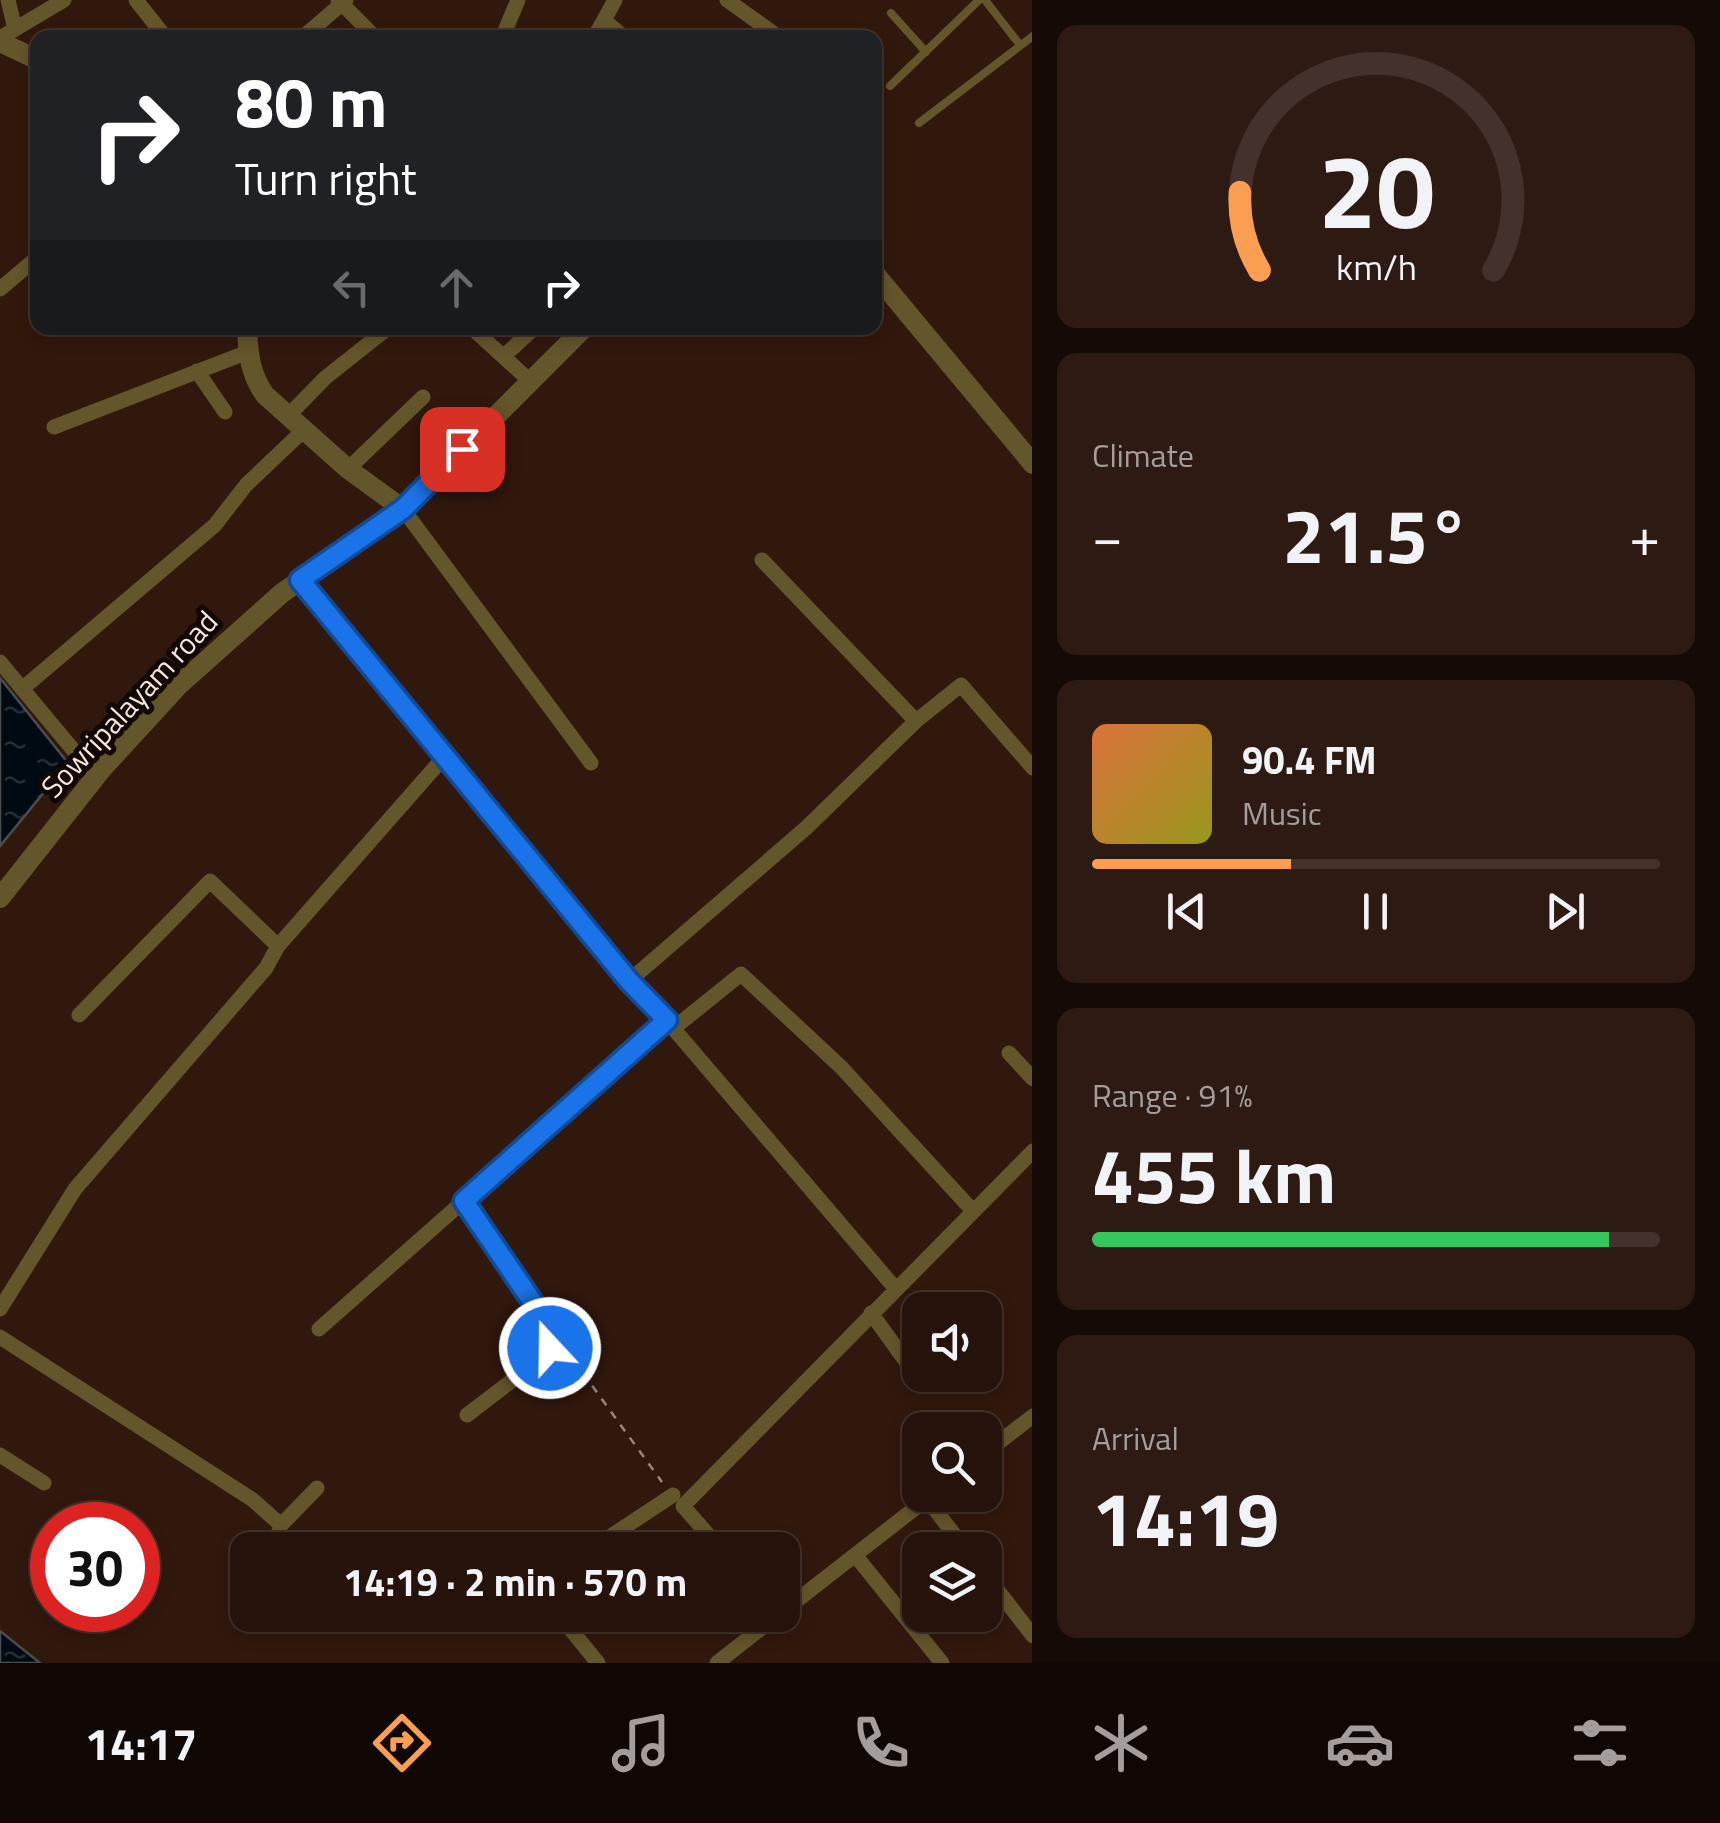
<!DOCTYPE html>
<meta charset="utf-8">
<style>
body{margin:0;font-family:"Titillium Web",sans-serif;background:#2d1b13;color:#f1f3f6;height:100vh;display:flex;flex-direction:column;font-size:38px;white-space:nowrap}
*{box-sizing:border-box;margin:0}
p{font-size:32px;color:#a39e9c}
.icon{flex:none;width:55px;height:55px;fill:none;stroke:currentColor;stroke-width:2;stroke-linecap:round;stroke-linejoin:round}
.map{position:relative;flex:1;overflow:hidden}
.sheet{display:flex;flex-direction:column;gap:25px;padding:25px;background:#140a06;width:688px}
.sheet>*{flex:none}
.banner{position:absolute;left:30px;top:30px;width:852px;height:305px;border-radius:20px;box-shadow:0 5px 15px #0003,0 0 0 2px #42322b;background:#202124;color:#fff;overflow:hidden}
.controls{position:absolute;left:902px;top:1292px;display:grid;gap:20px}
.controls a{display:grid;place-items:center;width:100px;height:100px;border-radius:20px;background:#25120a;box-shadow:0 5px 15px #0003,0 0 0 2px #42322b;font-size:50px}
.speed{position:absolute;left:30px;top:1502px;display:flex;gap:20px;font-size:50px;font-weight:700;text-align:center}
.speed>*{display:grid;place-content:center;width:130px;height:130px;border-radius:50%;background:#25120a;box-shadow:0 5px 15px #0003,0 0 0 2px #42322b;line-height:1}
.speed .limit{border:15px solid #d22;background:#fff;color:#111}
.pin{position:absolute;display:grid;place-items:center;width:85px;height:85px;color:#fff;margin:-42px;border-radius:20px;box-shadow:0 5px 15px #0006}
.me{position:absolute;width:110px;margin:-55px;rotate:339deg;stroke-linejoin:round;filter:drop-shadow(0 0 8px #0008)}
.turn{display:flex;align-items:center;gap:35px;height:210px;padding:0 40px;font-size:45px}
.turn .icon{width:130px;height:130px;stroke-width:2.5}
.turn b{display:block;font-size:70px;line-height:85px}
.lanes{display:flex;align-items:center;height:95px;padding:0 40px;background:#0003;justify-content:center;gap:50px;direction:ltr}
.lanes .off{opacity:.35}
.big{font-size:75px;font-weight:700;line-height:1.1}
.sheet .card{flex:1;display:flex;flex-direction:column;justify-content:center;gap:15px;min-width:0;padding:0 35px;border-radius:20px;background:#2d1b13}
.sheet .dial{align-items:center;gap:0}
.dial svg{height:260px;overflow:visible;fill:none;stroke:#42322b;stroke-width:7;stroke-linecap:round;text-anchor:middle}
.dial text{fill:#f1f3f6;stroke:none}
.song{display:flex;align-items:center;gap:30px}
.cover{width:120px;height:120px;border-radius:15px;background:linear-gradient(135deg,hsl(20 70% 55%),hsl(60 70% 35%))}
.played{height:10px;border-radius:5px;background:linear-gradient(90deg,#fb9e51 35%,#42322b 35%)}
.keys{display:flex;justify-content:space-around;direction:ltr}
.heat{display:flex;justify-content:space-between;align-items:center;font-size:55px;direction:ltr}
.charge{height:15px;border-radius:8px;background:linear-gradient(90deg,#34c759 91%,#42322b 0)}
.trip{position:absolute;left:230px;top:1532px;width:570px;height:100px;border-radius:20px;background:#25120a;box-shadow:0 5px 15px #0003,0 0 0 2px #42322b;font-weight:700;line-height:100px;text-align:center}
.menu{display:flex;height:160px;justify-content:space-around;align-items:center;background:#0f0704;color:#a39e9c}
.menu .icon{width:70px;height:70px}
.menu .on{color:#fb9e51}
.menu b{font-size:45px;color:#f1f3f6}
main{display:flex;flex:1;min-height:0}
.map>svg:first-child{display:block}
.water{fill:url(#water-ripples);stroke:#4a4c50;stroke-width:2.5}
.lines{fill:none;stroke-linecap:round;stroke-linejoin:round}
.path{stroke:#9a857c;stroke-width:2.5;stroke-dasharray:8 8;stroke-linecap:butt}
.service{stroke:#64562b;stroke-width:8}
.minor{stroke:#64562b;stroke-width:15}
.tertiary{stroke:#64562b;stroke-width:20}
.route-casing{stroke:#114b97;stroke-width:25}
.route{stroke:#1a73e8;stroke-width:18}
.labels{text-anchor:middle;dominant-baseline:central;stroke-width:10;stroke-linejoin:round;paint-order:stroke}
.street-label{font-size:30px;fill:#f8e6de;stroke:#110704}
</style>
<main>
<div class="map">
<svg width="1033" height="1663" viewBox="0 0 1033 1663">
<defs>
<pattern id="water-ripples" width="26" height="14" patternUnits="userSpaceOnUse" patternTransform="scale(2.5)"><rect width="26" height="14" fill="#000a13"/><path d="M2 4q2-2 4 0t4 0M15 11q2-2 4 0t4 0" fill="none" stroke="#262e35"/></pattern>
</defs>
<rect width="100%" height="100%" fill="#31180d"/>
<!-- water -->
<path class="water" d="M0,678L68,763L0,846Z
M0,1631L40,1663H0Z"/>
<g class="lines">
<!-- path -->
<path class="path" d="M564,1347L662,1482"/>
<!-- service -->
<path class="service" d="M985,0L1020,45
M891,13L926,52
M890,86L979,0
M919,123L1033,36"/>
<!-- minor -->
<path class="minor" d="M8,0L15,29
M136,0L166,38
M338,0L376,38
M727,0L780,38
M605,21L625,38
M0,38L64,0
M302,38L346,0
M502,38L518,0
M594,38L615,0
M0,289L38,257
M472,328L530,381
M504,356L534,328
M197,371L225,412
M289,415L325,378L388,328
M54,427L248,352
M348,469L423,397
M403,509L591,763
M762,560L916,721L961,685L1033,768
M300,580L629,981L667,1021L895,1288
M0,662L95,776
M22,689L215,525L246,485L305,429
M629,981L806,828L916,721
M79,1015L210,881L278,946
M674,1028L741,974L841,1067L973,1211
M1009,1053L1033,1079
M464,1201L553,1332L550,1347L539,1360L467,1415
M0,1309L75,1189L266,968L278,946L445,756
M871,1313L918,1378
M319,1329L667,1021
M0,1337L253,1500L281,1525
M985,1453L1033,1416
M0,1455L44,1483
M927,1499L966,1550
M717,1545L683,1506L1033,1151
M273,1550L281,1525L317,1488
M590,1550L673,1495
M855,1555L942,1663
M985,1574L1033,1636
M782,1612L932,1495
M559,1615L598,1663
M717,1663L778,1615"/>
<!-- tertiary -->
<path class="tertiary" d="M0,42L38,60
M875,274L1033,464
M247,328C248,353 250,374 265,395L348,469L403,509
M0,898L101,770L179,685L282,593L403,509L584,328"/>
</g>
<g class="lines">
<!-- route casing -->
<g class="route-casing">
<path id="route" d="M462,449L403,509L300,580L629,981L667,1020L464,1201L553,1332L550,1348"/>
</g>
<!-- route -->
<use href="#route" class="route"/>
</g>
<g class="labels">
<!-- street labels -->
<g class="street-label">
<text transform="translate(129 704) rotate(-47)">Sowripalayam road</text>
</g>
</g>
</svg>
<div class="controls">
<a><svg class="icon" aria-label="sound" viewBox="0 0 24 24"><path d="M4 9h4l5-4v14l-5-4H4zM17 9q2 3 0 6"/></svg></a>
<a><svg class="icon" aria-label="search" viewBox="0 0 24 24"><circle cx="10" cy="10" r="6"/><path d="M15 15l6 6"/></svg></a>
<a><svg class="icon" aria-label="layers" viewBox="0 0 24 24"><path d="M12 4l9 5-9 5-9-5zM3 14l9 5 9-5"/></svg></a>
</div>
<div class="speed"><div class="limit">30</div></div>
<div class="pin" style="left:462px;top:449px;background:#d93025"><svg class="icon" aria-label="arrive" viewBox="0 0 24 24"><path d="M6 21V4h12l-3 4 3 4H6"/></svg></div>
<svg class="me" style="left:550px;top:1348px" viewBox="-20 -20 40 40"><circle r="17" fill="#1a73e8" stroke="#fff" stroke-width="3"/><path d="M0-11L8 9 0 5-8 9z" fill="#fff"/></svg>
<div class="trip">14:19 · 2 min · 570 m</div>
<div class="banner">
<div class="turn"><svg class="icon" aria-label="right" viewBox="0 0 24 24"><path d="M7 20v-9h11M14 6l5 5-5 5"/></svg><div><b>80 m</b>Turn right</div></div>
<div class="lanes"><svg class="icon off" aria-label="left" viewBox="0 0 24 24"><path d="M17 20v-9H6M10 6l-5 5 5 5"/></svg><svg class="icon off" aria-label="ahead" viewBox="0 0 24 24"><path d="M12 20V5M6 11l6-6 6 6"/></svg><svg class="icon" aria-label="right" viewBox="0 0 24 24"><path d="M7 20v-9h11M14 6l5 5-5 5"/></svg></div>
</div>
</div>
<section class="sheet">
<div class="card dial"><svg viewBox="0 0 100 80">
<path d="M14 69A42 42 0 1 1 86 69"/>
<path d="M14 69A42 42 0 0 1 8 45" stroke="#fb9e51"/>
<text x="50" y="56" font-size="32" font-weight="700">20</text>
<text x="50" y="72" font-size="11">km/h</text>
</svg></div>
<div class="card"><p>Climate</p>
<div class="heat"><a>−</a><b class="big">21.5°</b><a>+</a></div>
</div>
<div class="card">
<div class="song"><i class="cover"></i><div><b>90.4 FM</b><p>Music</p></div></div>
<div class="played"></div>
<div class="keys"><svg class="icon" aria-label="previous" viewBox="0 0 24 24"><path d="M18 5L8 12l10 7zM5 5v14"/></svg><svg class="icon" aria-label="pause" viewBox="0 0 24 24"><path d="M8 5v14M16 5v14"/></svg><svg class="icon" aria-label="next" viewBox="0 0 24 24"><path d="M6 5l10 7-10 7zM19 5v14"/></svg></div>
</div>
<div class="card"><p>Range · 91%</p><b class="big">455 km</b><div class="charge"></div></div>
<div class="card"><p>Arrival</p><b class="big">14:19</b></div>
</section>
</main>
<nav class="menu">
<b>14:17</b>
<svg class="icon on" aria-label="directions" viewBox="0 0 24 24"><path d="M12 3l9 9-9 9-9-9zM9 14v-3h6M13 9l2 2-2 2"/></svg>
<svg class="icon" aria-label="music" viewBox="0 0 24 24"><path d="M9 18V5l10-2v13"/><circle cx="6" cy="18" r="3"/><circle cx="16" cy="16" r="3"/></svg>
<svg class="icon" aria-label="phone" viewBox="0 0 24 24"><path d="M5 4h4l2 5-3 2q2 4 5 5l2-3 5 2v4C11 20 4 13 5 4z"/></svg>
<svg class="icon" aria-label="climate" viewBox="0 0 24 24"><path d="M12 3v18M4 7l16 10M4 17L20 7"/></svg>
<svg class="icon" aria-label="car" viewBox="0 0 24 24"><path d="M5 17H2v-5l4-1 3-4h7l3 4 3 1v5h-3M9 17h6M6 11h13"/><circle cx="7" cy="17" r="2"/><circle cx="17" cy="17" r="2"/></svg>
<svg class="icon" aria-label="filters" viewBox="0 0 24 24"><path d="M4 7h16M4 17h16"/><circle cx="9" cy="7" r="2"/><circle cx="15" cy="17" r="2"/></svg>
</nav>
